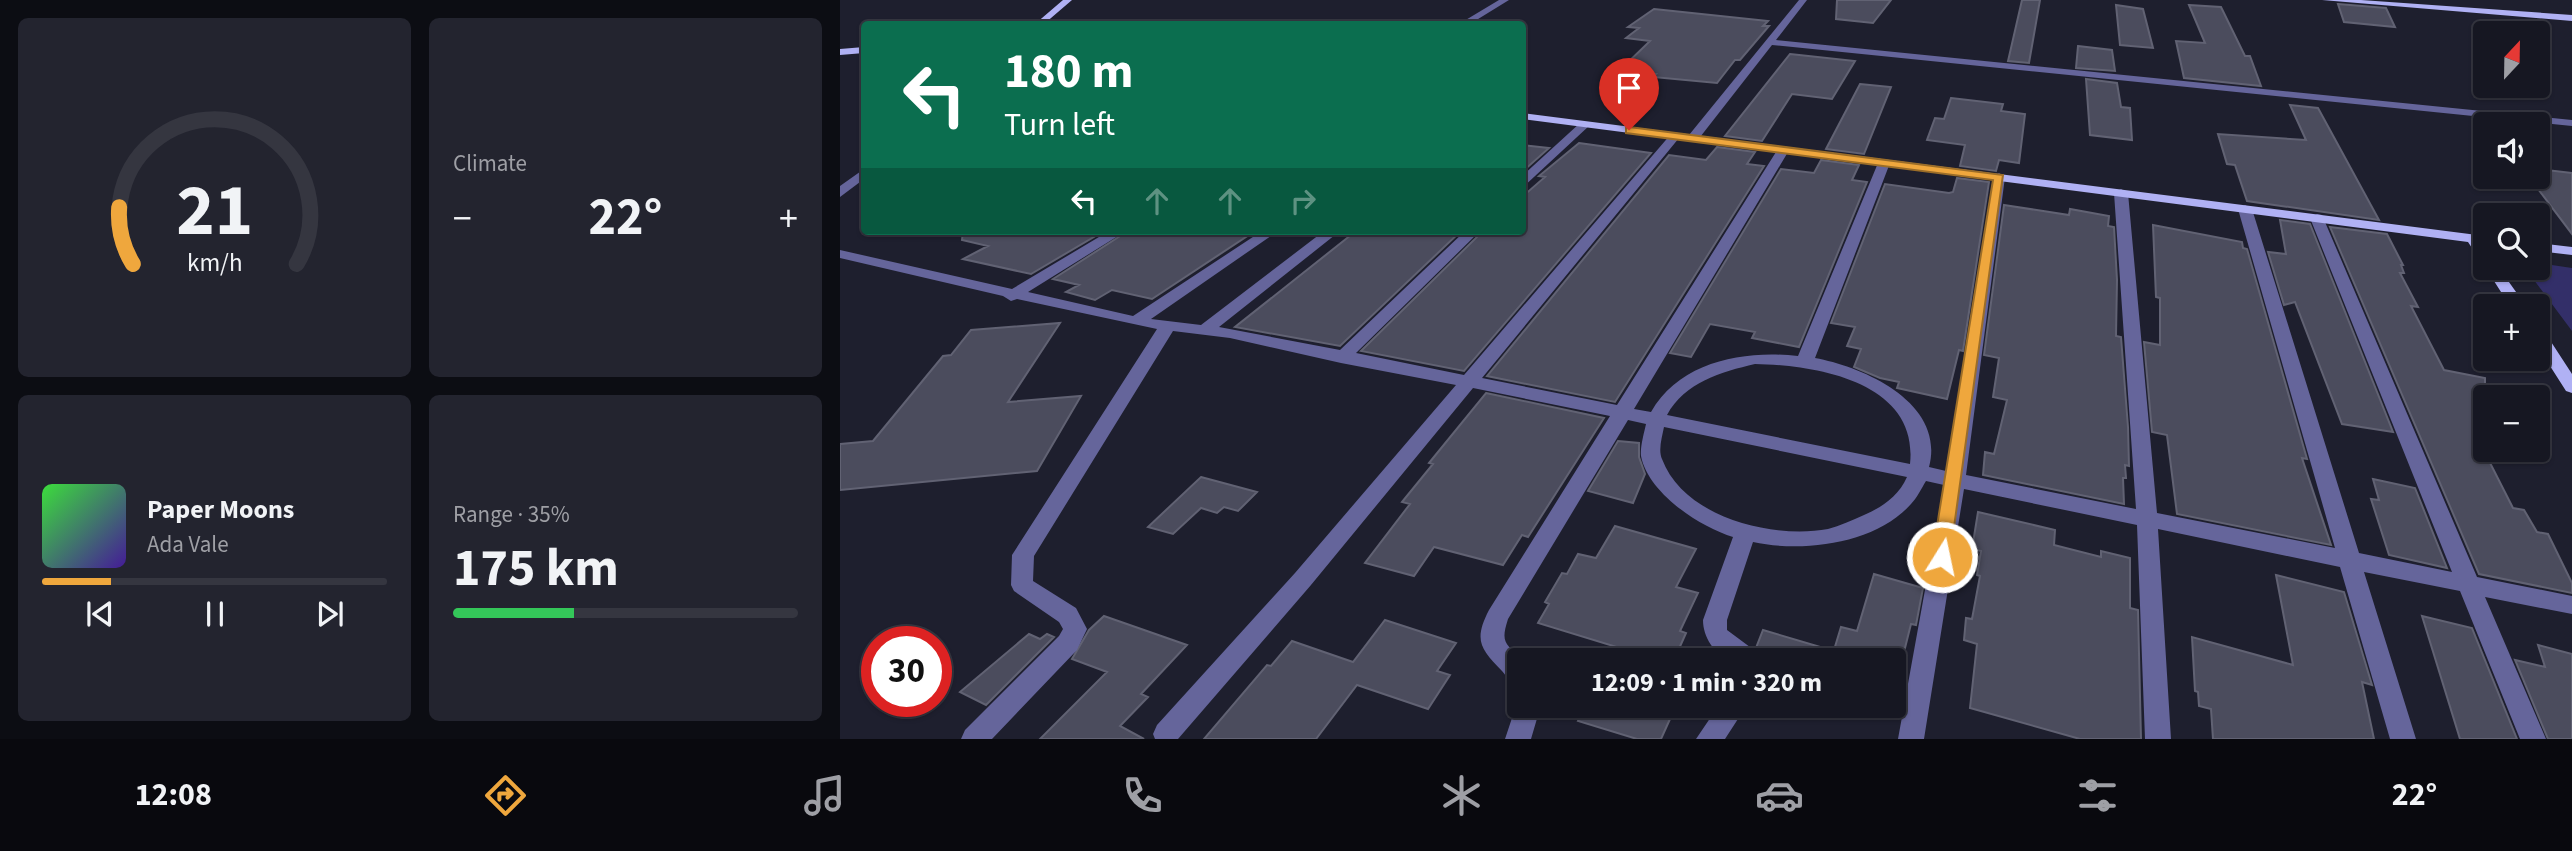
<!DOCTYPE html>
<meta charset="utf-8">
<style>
body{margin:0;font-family:"Source Sans 3",sans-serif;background:#23242f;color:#f1f3f6;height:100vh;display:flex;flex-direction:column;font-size:26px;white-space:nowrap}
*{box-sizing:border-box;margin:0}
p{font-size:23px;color:#9e9fa5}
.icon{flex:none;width:38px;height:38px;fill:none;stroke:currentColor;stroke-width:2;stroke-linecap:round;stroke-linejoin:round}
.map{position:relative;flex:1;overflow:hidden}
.panel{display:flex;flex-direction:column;gap:18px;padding:18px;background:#0c0d13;width:840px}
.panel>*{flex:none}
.hud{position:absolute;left:21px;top:21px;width:665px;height:214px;border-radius:7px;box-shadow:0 2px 5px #0004,0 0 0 2px #353640;background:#0b6e4f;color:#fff;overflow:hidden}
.needle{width:46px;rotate:22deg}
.tools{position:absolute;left:1633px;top:21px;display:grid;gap:14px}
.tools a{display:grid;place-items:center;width:77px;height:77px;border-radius:7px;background:#161722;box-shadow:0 2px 5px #0004,0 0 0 2px #353640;font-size:35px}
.speed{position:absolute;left:21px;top:626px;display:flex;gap:14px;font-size:35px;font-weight:700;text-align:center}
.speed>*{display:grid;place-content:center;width:91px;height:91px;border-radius:50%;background:#161722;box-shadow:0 2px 5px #0004,0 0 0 2px #353640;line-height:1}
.speed .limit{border:10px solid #d22;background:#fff;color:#111}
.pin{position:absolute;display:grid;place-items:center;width:60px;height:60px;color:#fff;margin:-72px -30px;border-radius:50% 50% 50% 0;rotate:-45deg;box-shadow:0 0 7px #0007}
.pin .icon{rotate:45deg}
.me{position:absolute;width:77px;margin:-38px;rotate:10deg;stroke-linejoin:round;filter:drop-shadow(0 0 5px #0008)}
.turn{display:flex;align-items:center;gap:24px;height:147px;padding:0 28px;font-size:32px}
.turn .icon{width:91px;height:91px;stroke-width:2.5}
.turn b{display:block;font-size:49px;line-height:60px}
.lanes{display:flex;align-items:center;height:66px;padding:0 28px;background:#0003;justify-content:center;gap:35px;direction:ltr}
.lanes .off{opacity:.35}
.big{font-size:52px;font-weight:700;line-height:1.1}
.panel .tile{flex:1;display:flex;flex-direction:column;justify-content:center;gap:10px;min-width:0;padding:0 24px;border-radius:10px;background:#23242f}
.panel .dial{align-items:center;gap:0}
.dial svg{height:182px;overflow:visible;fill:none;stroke:#353640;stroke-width:7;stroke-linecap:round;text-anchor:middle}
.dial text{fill:#f1f3f6;stroke:none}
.song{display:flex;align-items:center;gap:21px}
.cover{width:84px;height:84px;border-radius:10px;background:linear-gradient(135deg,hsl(120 70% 55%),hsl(260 70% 35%))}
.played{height:7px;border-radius:4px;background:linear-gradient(90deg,#efa73d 20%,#353640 20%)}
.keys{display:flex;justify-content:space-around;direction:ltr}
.heat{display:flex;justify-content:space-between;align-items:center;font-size:38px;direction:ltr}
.charge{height:10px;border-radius:5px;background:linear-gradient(90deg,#34c759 35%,#353640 0)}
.panel .tiles{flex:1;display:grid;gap:18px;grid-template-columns:repeat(2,1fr)}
.trip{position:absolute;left:667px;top:648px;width:399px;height:70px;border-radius:7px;background:#161722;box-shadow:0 2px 5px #0004,0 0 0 2px #353640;font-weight:700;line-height:70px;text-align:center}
.menu{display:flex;height:112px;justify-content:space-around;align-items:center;background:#09090e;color:#9e9fa5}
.menu .icon{width:49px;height:49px}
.menu .current{color:#efa73d}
.menu b{font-size:32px;color:#f1f3f6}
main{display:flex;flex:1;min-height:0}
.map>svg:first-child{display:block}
.green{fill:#332f69}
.building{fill:#4b4c5d;stroke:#616273;stroke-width:2}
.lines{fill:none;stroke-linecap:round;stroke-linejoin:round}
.minor{fill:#65659b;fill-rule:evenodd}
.major{fill:#b0b1f4;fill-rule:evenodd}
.route{fill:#efa73d;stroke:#9b6d28;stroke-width:2}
</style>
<main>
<section class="panel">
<div class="tiles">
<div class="tile dial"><svg viewBox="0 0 100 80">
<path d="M14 69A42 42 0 1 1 86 69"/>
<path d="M14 69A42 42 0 0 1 8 44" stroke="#efa73d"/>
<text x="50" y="56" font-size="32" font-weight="700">21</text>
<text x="50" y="72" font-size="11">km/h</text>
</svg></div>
<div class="tile"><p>Climate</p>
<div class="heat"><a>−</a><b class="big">22°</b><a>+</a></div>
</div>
<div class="tile">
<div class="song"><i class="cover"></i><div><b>Paper Moons</b><p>Ada Vale</p></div></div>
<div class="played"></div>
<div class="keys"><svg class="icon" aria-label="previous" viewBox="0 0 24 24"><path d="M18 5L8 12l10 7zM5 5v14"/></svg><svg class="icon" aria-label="pause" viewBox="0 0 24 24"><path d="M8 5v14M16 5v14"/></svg><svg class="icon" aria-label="next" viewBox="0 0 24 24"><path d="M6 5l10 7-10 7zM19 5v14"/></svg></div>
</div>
<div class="tile"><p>Range · 35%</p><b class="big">175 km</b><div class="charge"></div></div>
</div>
</section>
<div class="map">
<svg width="1732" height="739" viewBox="0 0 1732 739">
<rect width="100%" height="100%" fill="#1e1f2e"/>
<!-- green -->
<path class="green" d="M1698,263L1732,268V331L1685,268H1698Z"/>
<!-- building -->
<path class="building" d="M997,0H1051L1033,23L996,19Z
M1182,0H1200L1189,63L1168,61Z
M1498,4L1546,8L1555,27L1504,22Z
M1276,5L1303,9L1313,48L1280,45Z
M1349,5L1381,7L1405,56H1410L1421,86L1344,78L1336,41L1365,43Z
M814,9L928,21L923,26H929L900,60H895L877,83L813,77L816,74L780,70L810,41L786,38L799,28L788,27Z
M1238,46L1272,50L1275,71L1236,68Z
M950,54L1015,61L992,99L952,94L922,141L885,136Z
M1246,79L1277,83L1281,107L1290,108L1292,140L1250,135Z
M1020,84L1051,87L1024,154L986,149Z
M1111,98L1163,104L1161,111L1185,114L1179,163L1159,160L1156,171L1120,166L1125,145L1087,140L1095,118L1104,119Z
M1450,105L1478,108L1539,220L1407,201L1395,165L1387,164L1378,134L1466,140Z
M739,143L811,153L624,371L521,351L643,231H682V197L705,177L699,176Z
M682,145L709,148L682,172Z
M877,147L915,152L907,164L924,166L775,402L647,376L829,155L866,160Z
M981,160L1019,165L1012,180L1027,182L959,347L912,338L915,332L870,324L851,357L830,353L941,169L974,173Z
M1698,169L1732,173V234L1698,189Z
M1117,178L1149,182L1123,351L1119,350L1107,399L1057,388L1059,382L1040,378L1014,367L1021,349L1007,346L1015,327L991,323L1045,184L1109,193L1113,192Z
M1164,205L1229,215L1230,209L1269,216L1268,226L1274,227L1277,280L1276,336L1281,337L1288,427L1289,466L1285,465L1286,478H1283L1284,504L1143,475L1145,452L1154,454L1167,400L1153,397L1159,358L1144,355Z
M1440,220L1470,224L1553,432L1502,424L1455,302L1444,305L1428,252L1446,254Z
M1313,225L1402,242L1403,248L1407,249L1467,459L1462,458L1491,545L1337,514L1327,435L1312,432L1304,342L1320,345V298L1316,297Z
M1490,227L1547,234L1563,265H1561L1564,273H1560L1578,307L1571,306L1604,370L1645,378V453L1673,508L1684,510L1697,532L1708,534L1732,583V593L1639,574Z
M123,231H264L191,274L123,259L148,246L122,240Z
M288,231H415L312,299L272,290L255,300L226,292L239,285L213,279Z
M516,231H621L500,346L395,327Z
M220,323L168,402L241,396L197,471L0,490V444L33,441L103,356L111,355L131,330Z
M646,393L764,418L688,537L682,535L663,565L594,547L574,576L525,563L570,504L562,502L593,464L589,463Z
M778,441L799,443V457L805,474L793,503L748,491Z
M361,477L417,492L398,511L384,507L377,513L361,508L333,534L308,527Z
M1533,479L1575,488L1607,568L1549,555L1531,499L1539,500Z
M1138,512L1215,530L1214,545L1261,557V551L1290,558V608L1298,610L1301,739H1240L1130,708L1137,644L1124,640L1126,618L1132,619L1140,576L1137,575L1141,551L1132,549Z
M775,526L856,549L836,587L858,593L840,631L846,633L834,660H819L698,623L709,604L705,602L722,573L727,574L738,554L756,558Z
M1034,574L1083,588L1076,625L1071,624L1062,660H1028L994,650L1001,627L1017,631Z
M1436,575L1504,592L1532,685L1522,682L1534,739H1373L1371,709L1359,706L1358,692L1355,691L1352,637L1453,665Z
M264,616L347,645L301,694L308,697L280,726L304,739H200L267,672L232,659L249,630Z
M1582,616L1632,628L1677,739H1620Z
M545,620L616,643L597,671L610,675L588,709L517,685L476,739H364L427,665L431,666L452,641L513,662Z
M923,630L1004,654V660H923L916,648Z
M189,634L200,639L207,634L214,637L146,705L120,692Z
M1698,645L1732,654V739H1708L1675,660L1705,667Z
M747,705H787L830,719L821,739H797L738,721Z"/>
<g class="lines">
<!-- minor -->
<path class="minor" d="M659,0H669L630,24H619Z
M959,0H967L936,40L1732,120V126L932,45L857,141H849V135Z
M740,123L750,125L682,188V176Z
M835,132L839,134V138L642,378L777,405L936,152L942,148L948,152L794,409L811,412C840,361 904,350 958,356L1038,163L1044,159L1050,163L975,358C1024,367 1106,403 1089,467L1106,471L1153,177L1159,173L1165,177L1126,475L1296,509L1274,193L1281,189L1288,193L1317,513L1495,548L1398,209L1405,205L1412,209L1519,553L1612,572L1470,218L1477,214L1482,215L1637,577L1732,596V614L1645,597L1706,739H1680L1620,591L1524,572L1576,739H1550L1500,567L1318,529L1331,739H1305L1297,525L1124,489L1084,739H1058L1104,485L1086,481C1081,489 1077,498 1071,504C1036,544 962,553 913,542L887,620V630L918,653L921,660C912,660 900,662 892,660C874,655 863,637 863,620L893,537C860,527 808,493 801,456C800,447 804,433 806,424L788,420L668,619C660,644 666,643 682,660H679V686C670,683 668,678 662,671C641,649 633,641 649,610L770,416L633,388L471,585L338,739H315L313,734L317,725L455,573L616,385L501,363L390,338L333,331L194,556L193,581L236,608L247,629L237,650L152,739H121L125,730L219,636L223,629L219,622L174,591L171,585L172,555L317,329L177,299L171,301L163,296L0,258V250L172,289L269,231H286L188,292L293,316L422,231H438L311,319L361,325L484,231H500L379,327L500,350L625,231H640L516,353L624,375L831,134ZM915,364C976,365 1079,382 1070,464L827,415C845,382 881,372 915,364ZM824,427L1067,477C1058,497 1042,507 1024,515C1012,520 1000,526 988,529C933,539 844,518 822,459C818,450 822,437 824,427Z
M24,169V179L0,197V186Z
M679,697V705H701L691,739H665Z
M879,705H907L885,739H856Z"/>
<!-- major -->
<path class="major" d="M223,0H232L204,24H195Z
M1482,0H1521L1732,15V21Z
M24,47V53L0,55V49Z
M682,113L1645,236V261L1640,260L1628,242L682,119Z
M1698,243L1732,247V255L1698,251Z
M1645,267L1659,268L1686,306H1670Z
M1698,330L1704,331L1732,374V393L1726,391L1698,347Z"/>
</g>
<!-- route -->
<path class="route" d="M789,127L1163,175L1109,563H1095L1092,557L1153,180L786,133V128Z"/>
</svg>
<div class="tools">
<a><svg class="needle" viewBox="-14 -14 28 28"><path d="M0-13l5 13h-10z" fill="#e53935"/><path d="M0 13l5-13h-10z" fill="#9e9fa5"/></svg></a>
<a><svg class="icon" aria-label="sound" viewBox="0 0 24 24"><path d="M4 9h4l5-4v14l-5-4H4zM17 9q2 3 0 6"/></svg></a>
<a><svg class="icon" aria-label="search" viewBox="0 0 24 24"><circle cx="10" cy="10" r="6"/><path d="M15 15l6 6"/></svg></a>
<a>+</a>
<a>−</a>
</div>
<div class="speed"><div class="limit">30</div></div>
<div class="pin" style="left:789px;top:130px;background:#d93025"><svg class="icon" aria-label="arrive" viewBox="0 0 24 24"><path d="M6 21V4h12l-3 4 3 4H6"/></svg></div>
<svg class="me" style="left:1102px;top:557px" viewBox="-20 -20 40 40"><circle r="17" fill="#efa73d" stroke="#fff" stroke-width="3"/><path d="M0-11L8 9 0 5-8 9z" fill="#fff"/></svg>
<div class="trip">12:09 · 1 min · 320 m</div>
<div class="hud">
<div class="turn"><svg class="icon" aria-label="left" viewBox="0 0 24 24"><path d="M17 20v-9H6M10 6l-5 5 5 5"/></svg><div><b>180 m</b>Turn left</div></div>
<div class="lanes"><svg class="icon" aria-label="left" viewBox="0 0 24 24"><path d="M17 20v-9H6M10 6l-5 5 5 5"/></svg><svg class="icon off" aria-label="ahead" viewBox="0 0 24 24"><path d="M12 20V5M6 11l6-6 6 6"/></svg><svg class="icon off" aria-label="ahead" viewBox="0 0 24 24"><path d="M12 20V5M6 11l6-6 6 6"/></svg><svg class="icon off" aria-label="right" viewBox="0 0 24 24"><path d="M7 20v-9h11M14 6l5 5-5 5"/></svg></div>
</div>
</div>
</main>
<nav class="menu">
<b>12:08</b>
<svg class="icon current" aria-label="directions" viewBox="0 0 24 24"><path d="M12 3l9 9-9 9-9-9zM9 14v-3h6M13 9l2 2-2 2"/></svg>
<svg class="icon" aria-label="music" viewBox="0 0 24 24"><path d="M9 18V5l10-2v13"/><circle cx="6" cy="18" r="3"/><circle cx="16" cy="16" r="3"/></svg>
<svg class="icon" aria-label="phone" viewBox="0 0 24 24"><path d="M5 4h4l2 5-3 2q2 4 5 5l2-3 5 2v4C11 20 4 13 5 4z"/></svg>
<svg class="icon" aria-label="climate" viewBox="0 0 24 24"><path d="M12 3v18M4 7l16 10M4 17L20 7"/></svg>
<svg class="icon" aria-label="car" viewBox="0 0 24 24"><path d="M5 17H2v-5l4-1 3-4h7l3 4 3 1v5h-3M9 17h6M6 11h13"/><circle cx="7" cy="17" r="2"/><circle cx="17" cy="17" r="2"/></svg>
<svg class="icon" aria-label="filters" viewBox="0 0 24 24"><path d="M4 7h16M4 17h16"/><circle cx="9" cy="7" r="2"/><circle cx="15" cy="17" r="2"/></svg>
<b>22°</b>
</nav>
